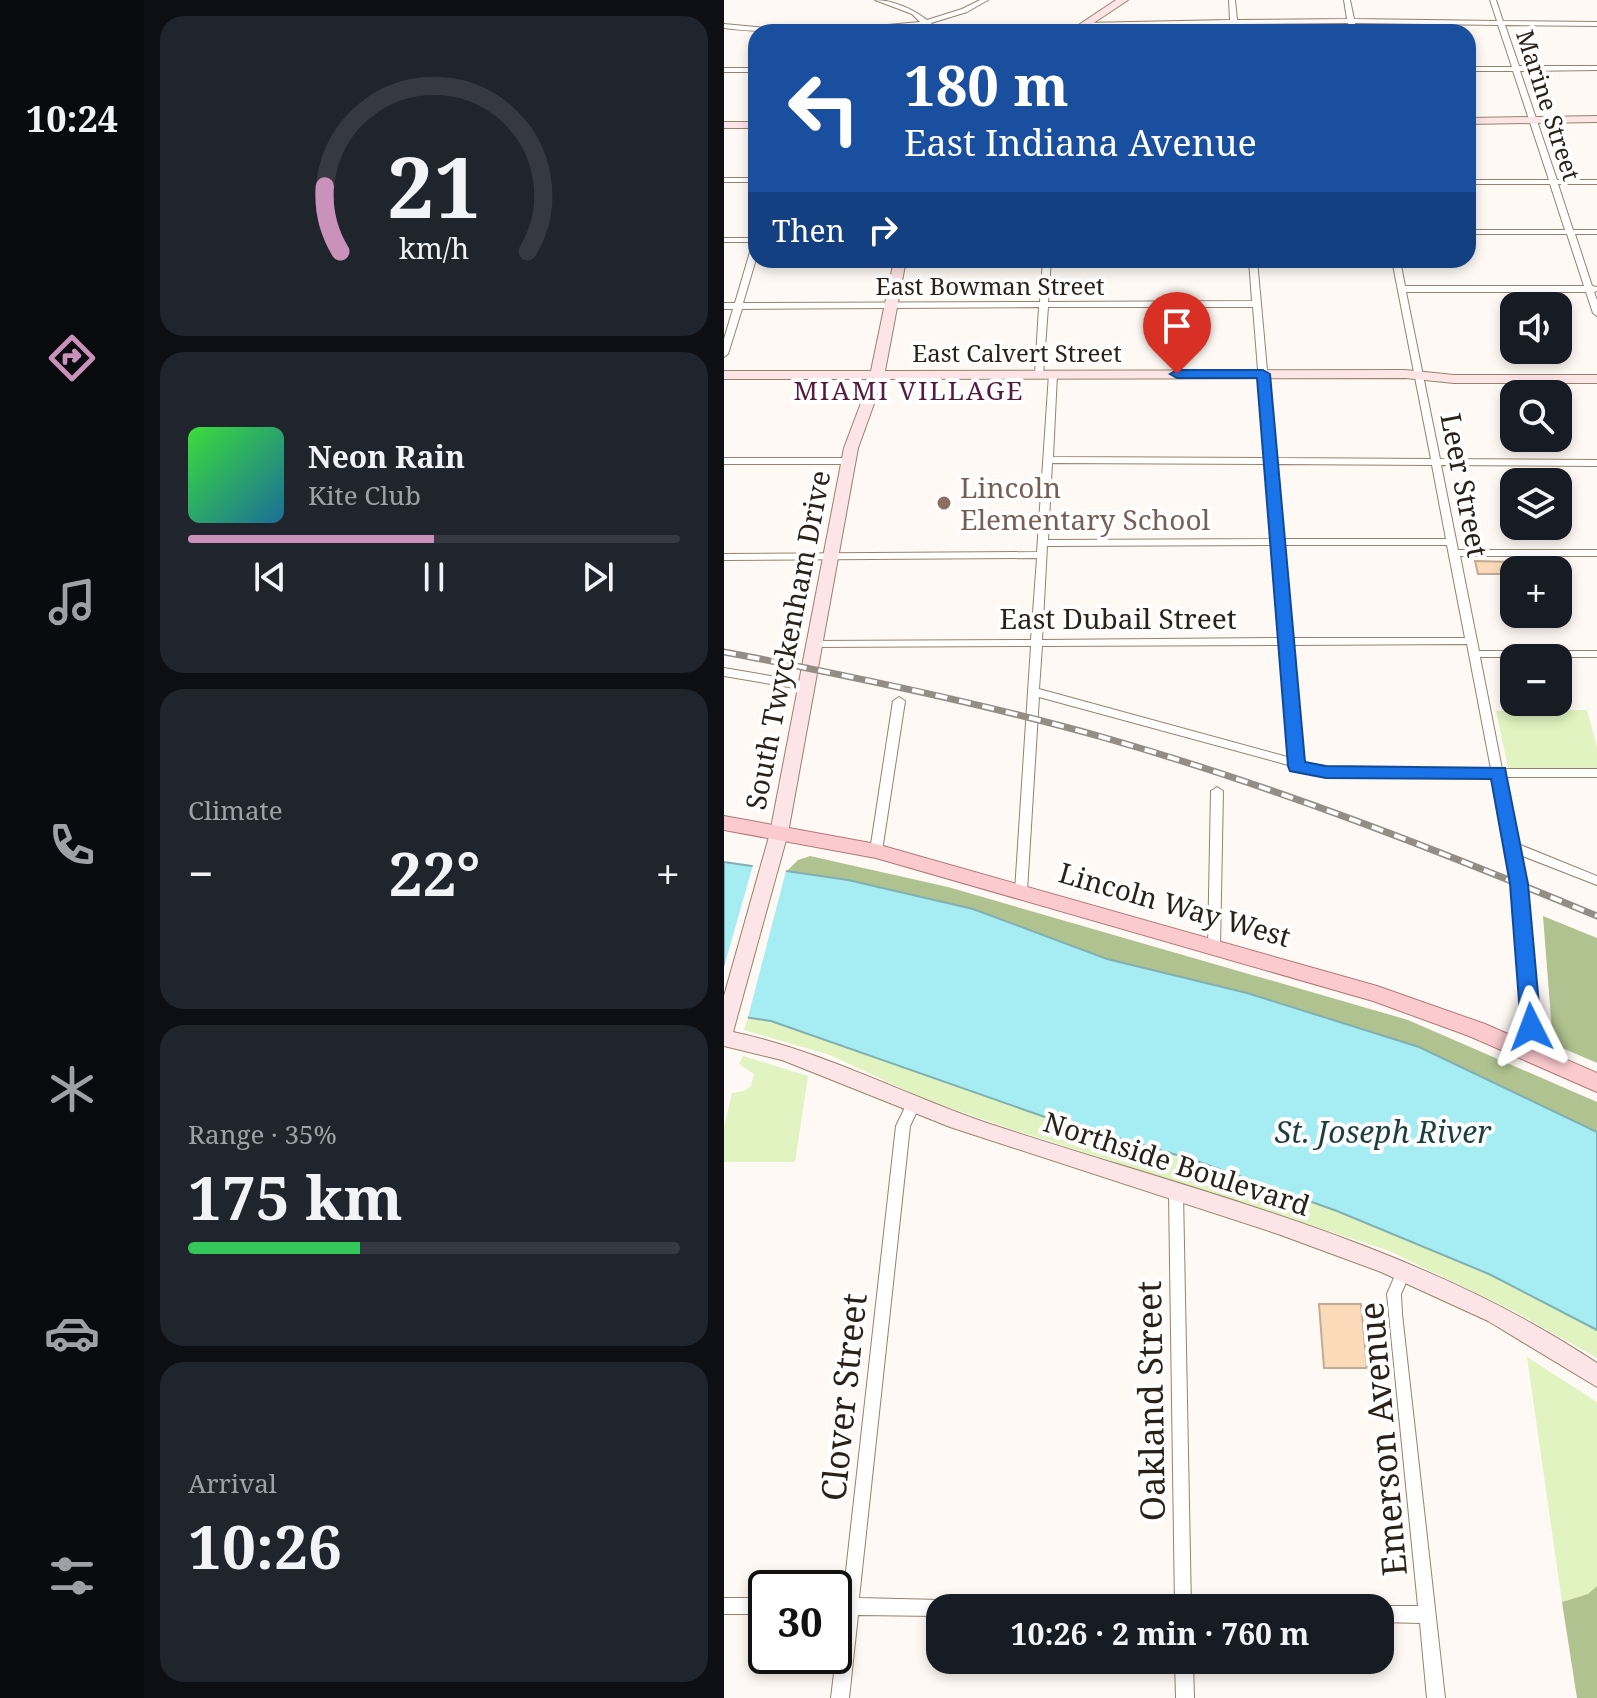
<!DOCTYPE html>
<meta charset="utf-8">
<style>
body{margin:0;font-family:"Noto Serif",serif;background:#20242c;color:#f1f3f6;height:100vh;display:flex;flex-direction:column;font-size:30px;white-space:nowrap}
*{box-sizing:border-box;margin:0}
p{font-size:26px;color:#9ea1a6}
.icon{flex:none;width:44px;height:44px;fill:none;stroke:currentColor;stroke-width:2;stroke-linecap:round;stroke-linejoin:round}
.map{position:relative;flex:1;overflow:hidden}
.drawer{display:flex;flex-direction:column;gap:16px;padding:16px;background:#0d0f14;width:580px}
.drawer>*{flex:none}
.top-card{position:absolute;left:24px;top:24px;width:728px;height:244px;border-radius:24px;box-shadow:0 4px 12px #0003;background:#1a4fa0;color:#fff;overflow:hidden}
.buttons{position:absolute;left:776px;top:292px;display:grid;gap:16px}
.buttons a{display:grid;place-items:center;width:72px;height:72px;border-radius:16px;background:#171b24;box-shadow:0 4px 12px #0003;font-size:40px}
.speed{position:absolute;left:24px;top:1570px;display:flex;gap:16px;font-size:40px;font-weight:700;text-align:center}
.speed>*{display:grid;place-content:center;width:104px;height:104px;border-radius:50%;background:#171b24;box-shadow:0 4px 12px #0003;line-height:1}
.speed .limit{border:4px solid #111;border-radius:12px;background:#fff;color:#111}
.pin{position:absolute;display:grid;place-items:center;width:68px;height:68px;color:#fff;margin:-82px -34px;border-radius:50% 50% 50% 0;rotate:-45deg;box-shadow:0 0 8px #0007}
.pin .icon{rotate:45deg}
.me{position:absolute;width:88px;margin:-44px;rotate:357deg;stroke-linejoin:round;filter:drop-shadow(0 0 6px #0008)}
.turn{display:flex;align-items:center;gap:28px;height:168px;padding:0 24px;font-size:36px}
.turn .icon{width:104px;height:104px;stroke-width:2.5}
.turn b{display:block;font-size:56px;line-height:68px}
.then{display:flex;align-items:center;height:76px;padding:0 24px;background:#0003;gap:16px;font-size:30px}
.big{font-size:60px;font-weight:700;line-height:1.1}
.drawer .tile{flex:1;display:flex;flex-direction:column;justify-content:center;gap:12px;min-width:0;padding:0 28px;border-radius:24px;background:#20242c}
.drawer .dial{align-items:center;gap:0}
.dial svg{height:208px;overflow:visible;fill:none;stroke:#363941;stroke-width:7;stroke-linecap:round;text-anchor:middle}
.dial text{fill:#f1f3f6;stroke:none}
.song{display:flex;align-items:center;gap:24px}
.cover{width:96px;height:96px;border-radius:12px;background:linear-gradient(135deg,hsl(120 70% 55%),hsl(200 70% 35%))}
.played{height:8px;border-radius:4px;background:linear-gradient(90deg,#ca92ba 50%,#363941 50%)}
.keys{display:flex;justify-content:space-around;direction:ltr}
.heat{display:flex;justify-content:space-between;align-items:center;font-size:44px;direction:ltr}
.charge{height:12px;border-radius:6px;background:linear-gradient(90deg,#34c759 35%,#363941 0)}
.trip{position:absolute;left:202px;top:1594px;width:468px;height:80px;border-radius:24px;background:#171b24;box-shadow:0 4px 12px #0003;font-weight:700;line-height:80px;text-align:center}
main{display:flex;flex:1;min-height:0}
.tab-bar{display:flex;flex-direction:column;width:144px;justify-content:space-around;align-items:center;background:#090b0e;color:#9ea1a6}
.tab-bar .icon{width:56px;height:56px}
.tab-bar .selected{color:#ca92ba}
.tab-bar b{font-size:36px;color:#f1f3f6}
.map>svg:first-child{display:block}
.green{fill:#e0f3c0}
.forest{fill:#b0c290}
.water{fill:#a6edf3;stroke:#81b0b2;stroke-width:2}
.pier{fill:#fef9f4}
.building{fill:#fbdab9;stroke:#c2ab94;stroke-width:2}
.lines{fill:none;stroke-linecap:round;stroke-linejoin:round}
.street-casing{stroke:#98826d;stroke-width:2}
.secondary-casing{stroke:#98826d;stroke-width:2}
.primary-casing{stroke:#b17879;stroke-width:2}
.street{fill:#fff;fill-rule:evenodd}
.secondary{fill:#fde4e6;fill-rule:evenodd}
.primary{fill:#fbcace;fill-rule:evenodd}
.rail-casing{stroke:#938d86;stroke-width:7}
.rail{stroke:#fff;stroke-width:4;stroke-dasharray:12;stroke-linecap:butt}
.route{fill:#1a73e8;stroke:#114b97;stroke-width:2}
.education-dot{fill:#8d6e63;stroke:#fff;stroke-width:3}
.labels{text-anchor:middle;dominant-baseline:central;stroke-width:8;stroke-linejoin:round;paint-order:stroke}
.far-street-label{font-size:24px;fill:#2a2219;stroke:#fff}
.far-neighbourhood-label{font-size:26px;letter-spacing:2px;fill:#561a40;stroke:#fff}
.street-label{font-size:28px;fill:#2a2219;stroke:#fff}
.education-label{font-size:28px;fill:#785e54;stroke:#fff;text-anchor:start}
.water-label{font-size:30px;font-style:italic;fill:#1b3e41;stroke:#fff}
.near-street-label{font-size:34px;fill:#2a2219;stroke:#fff}
</style>
<main>
<nav class="tab-bar">
<b>10:24</b>
<svg class="icon selected" aria-label="directions" viewBox="0 0 24 24"><path d="M12 3l9 9-9 9-9-9zM9 14v-3h6M13 9l2 2-2 2"/></svg>
<svg class="icon" aria-label="music" viewBox="0 0 24 24"><path d="M9 18V5l10-2v13"/><circle cx="6" cy="18" r="3"/><circle cx="16" cy="16" r="3"/></svg>
<svg class="icon" aria-label="phone" viewBox="0 0 24 24"><path d="M5 4h4l2 5-3 2q2 4 5 5l2-3 5 2v4C11 20 4 13 5 4z"/></svg>
<svg class="icon" aria-label="climate" viewBox="0 0 24 24"><path d="M12 3v18M4 7l16 10M4 17L20 7"/></svg>
<svg class="icon" aria-label="car" viewBox="0 0 24 24"><path d="M5 17H2v-5l4-1 3-4h7l3 4 3 1v5h-3M9 17h6M6 11h13"/><circle cx="7" cy="17" r="2"/><circle cx="17" cy="17" r="2"/></svg>
<svg class="icon" aria-label="filters" viewBox="0 0 24 24"><path d="M4 7h16M4 17h16"/><circle cx="9" cy="7" r="2"/><circle cx="15" cy="17" r="2"/></svg>
</nav>
<section class="drawer">
<div class="tile dial"><svg viewBox="0 0 100 80">
<path d="M14 69A42 42 0 1 1 86 69"/>
<path d="M14 69A42 42 0 0 1 8 44" stroke="#ca92ba"/>
<text x="50" y="56" font-size="32" font-weight="700">21</text>
<text x="50" y="72" font-size="11">km/h</text>
</svg></div>
<div class="tile">
<div class="song"><i class="cover"></i><div><b>Neon Rain</b><p>Kite Club</p></div></div>
<div class="played"></div>
<div class="keys"><svg class="icon" aria-label="previous" viewBox="0 0 24 24"><path d="M18 5L8 12l10 7zM5 5v14"/></svg><svg class="icon" aria-label="pause" viewBox="0 0 24 24"><path d="M8 5v14M16 5v14"/></svg><svg class="icon" aria-label="next" viewBox="0 0 24 24"><path d="M6 5l10 7-10 7zM19 5v14"/></svg></div>
</div>
<div class="tile"><p>Climate</p>
<div class="heat"><a>−</a><b class="big">22°</b><a>+</a></div>
</div>
<div class="tile"><p>Range · 35%</p><b class="big">175 km</b><div class="charge"></div></div>
<div class="tile"><p>Arrival</p><b class="big">10:26</b></div>
</section>
<div class="map">
<svg width="873" height="1698" viewBox="0 0 873 1698">
<rect width="100%" height="100%" fill="#fef9f4"/>
<!-- green -->
<path class="green" d="M863,710L873,748V768H784L772,711Z
M24,1017L47,1021L321,1117L467,1159L613,1211L765,1274L873,1330V1358L790,1311L663,1250L287,1129L198,1098L106,1055L20,1030Z
M19,1056L84,1076L71,1162H0V1127L8,1093L20,1091L27,1086L30,1074L15,1064Z
M803,1357L873,1402V1586L864,1594L838,1602Z"/>
<!-- forest -->
<path class="forest" d="M86,856L224,887L684,1020L873,1102V1132L695,1047L523,993L383,959L249,909L124,880L63,871L74,860Z
M819,916L873,938V1063L829,1044Z
M873,1586V1698H853L838,1602L864,1594Z"/>
<!-- water -->
<path class="water" d="M0,862L124,880L249,909L383,959L523,993L695,1047L873,1132V1330L765,1274L613,1211L467,1159L321,1117L47,1021L0,1014Z"/>
<!-- pier -->
<path class="pier" d="M29,865L63,867L23,1021L0,1018V967Z"/>
<!-- building -->
<path class="building" d="M751,561L790,562V574H754Z
M595,1304H637L643,1368H600Z"/>
<g class="lines">
<!-- street casing -->
<g class="street-casing">
<path id="street" d="M151,0C169,0 189,9 203,20L238,9L256,0H264L243,12L207,23L216,32H209L200,25C163,32 126,32 88,32C58,32 29,32 0,28V24L43,28H131L196,22L188,14Z
M505,0H511L513,20L623,19L620,0H626L630,19L773,21L766,0H772L779,21L873,22V26L781,25L795,66H873V70L796,71L833,180H873V184H834L849,230H873V234H851L868,286L873,287V291L870,292L873,300V316L869,313L862,292H682L716,459L873,460V466L717,465L734,550H873V556H736L755,651H873V657H756L778,769H873V777H780L794,844L873,876V885L796,855L800,877L814,1012L809,1051L807,1055L802,1056L797,1055L795,1051L800,1012L788,877L768,777L602,776L577,769L573,770L568,766L315,697L303,891L301,894H293L291,891L307,646L89,647L84,644L89,641L307,640L313,558L0,560V554L313,552L325,374L329,371L333,374L329,457L541,458L529,307H324L319,374L315,377L311,374L315,307L18,309L4,354L0,357V339L9,309H0V303H11L28,245L32,243V259L19,303L316,302L319,260H327L324,302L528,301L525,260H533L551,458L707,459L668,260H676L681,286H860L843,234H744V230H841L826,184H744V180H825L789,71H744V67H788L774,25L631,23L632,32H626L624,23L513,24V32H507L506,25L360,27L357,25L360,23L506,20ZM328,463L542,464L548,539L324,540ZM552,464L708,465L722,539H558ZM549,545L557,638L318,640L323,546ZM559,545H723L741,638H567ZM743,644L767,769L602,768L578,762L568,645ZM557,645L567,758L315,689L318,646Z
M0,68H32V72H0Z
M0,178H32V182H0Z
M0,238H32V242H0Z
M0,458H125L130,461L125,464H0Z
M0,668L82,682L87,686L82,690L0,676Z
M175,697L181,701L158,851L152,855L146,851L169,701Z
M493,787L499,791L496,947L494,950H486L484,947L487,791Z
M189,1099L194,1101L196,1105L186,1126L135,1598L216,1600L222,1602L224,1608H216V1616L134,1615L125,1698H107L117,1615L110,1614V1598H119L172,1126L184,1101Z
M452,1187L457,1189L459,1193L467,1608H451L445,1193L447,1189Z
M680,1265L685,1266L687,1271L677,1294L678,1314L721,1698H703L696,1623L656,1622V1608H650L656,1606H694L663,1294L675,1266Z
M0,1598H42V1614H0Z
M451,1660H469L470,1698H452Z"/>
</g>
<!-- secondary casing -->
<g class="secondary-casing">
<path id="secondary" d="M392,0H404L356,32H344Z
M873,116V122L744,124V118Z
M0,122H32V128H0Z
M170,260H182L161,371L681,370L730,375H873V383H730L681,378L159,379L134,448L64,833L9,1032C99,1051 180,1095 266,1124C472,1192 690,1241 873,1363V1387L764,1321L657,1272L554,1234L226,1127L58,1060L0,1046V996L46,833L120,448L146,379H0V371H147Z"/>
</g>
<!-- primary casing -->
<g class="primary-casing">
<path id="primary" d="M0,816L152,844L653,986L761,1024L873,1073V1092L745,1036L649,1001L152,858L0,830Z"/>
</g>
<!-- street -->
<use href="#street" class="street"/>
<!-- secondary -->
<use href="#secondary" class="secondary"/>
<!-- primary -->
<use href="#primary" class="primary"/>
<!-- rail casing -->
<g class="rail-casing">
<path id="rail" d="M0,652C127,676 253,702 378,737C547,785 711,849 873,916"/>
</g>
<!-- rail -->
<use href="#rail" class="rail"/>
</g>
<!-- route -->
<path class="route" d="M539,370L546,374L581,762L602,766L781,768L804,884L817,1027L814,1033H800L797,1027L786,884L767,779L602,778L566,771L564,766L533,378H453L446,374L453,370Z"/>
<!-- markers -->
<circle class="education-dot" cx="220" cy="503" r="8"/>
<g class="labels">
<!-- far-street labels -->
<g class="far-street-label">
<text transform="translate(825 105) rotate(72)">Marine Street</text>
<text x="266" y="285">East Bowman Street</text>
<text x="293" y="352">East Calvert Street</text>
</g>
<!-- far-neighbourhood labels -->
<g class="far-neighbourhood-label">
<text x="185" y="390">MIAMI VILLAGE</text>
</g>
<!-- street labels -->
<g class="street-label">
<text transform="translate(741 485) rotate(79)">Leer Street</text>
<text x="394" y="618">East Dubail Street</text>
<text transform="translate(63 640) rotate(-79)">South Twyckenham Drive</text>
<text transform="translate(451 904) rotate(16)">Lincoln Way West</text>
<text transform="translate(453 1163) rotate(18)">Northside Boulevard</text>
</g>
<!-- education labels -->
<g class="education-label">
<text x="236" y="487">Lincoln<tspan x="236" dy="32">Elementary School</tspan></text>
</g>
<!-- water labels -->
<g class="water-label">
<text x="659" y="1131">St. Joseph River</text>
</g>
<!-- near-street labels -->
<g class="near-street-label">
<text transform="translate(119 1397) rotate(-84)">Clover Street</text>
<text transform="translate(426 1401) rotate(-91)">Oakland Street</text>
<text transform="translate(658 1439) rotate(-95)">Emerson Avenue</text>
</g>
</g>
</svg>
<div class="buttons">
<a><svg class="icon" aria-label="sound" viewBox="0 0 24 24"><path d="M4 9h4l5-4v14l-5-4H4zM17 9q2 3 0 6"/></svg></a>
<a><svg class="icon" aria-label="search" viewBox="0 0 24 24"><circle cx="10" cy="10" r="6"/><path d="M15 15l6 6"/></svg></a>
<a><svg class="icon" aria-label="layers" viewBox="0 0 24 24"><path d="M12 4l9 5-9 5-9-5zM3 14l9 5 9-5"/></svg></a>
<a>+</a>
<a>−</a>
</div>
<div class="speed"><div class="limit">30</div></div>
<div class="pin" style="left:453px;top:374px;background:#d93025"><svg class="icon" aria-label="arrive" viewBox="0 0 24 24"><path d="M6 21V4h12l-3 4 3 4H6"/></svg></div>
<svg class="me" style="left:807px;top:1027px" viewBox="-20 -20 40 40"><path d="M0-17L14 15 0 8-14 15z" fill="#1a73e8" stroke="#fff" stroke-width="4"/></svg>
<div class="trip">10:26 · 2 min · 760 m</div>
<div class="top-card">
<div class="turn"><svg class="icon" aria-label="left" viewBox="0 0 24 24"><path d="M17 20v-9H6M10 6l-5 5 5 5"/></svg><div><b>180 m</b>East Indiana Avenue</div></div>
<div class="then">Then<svg class="icon" aria-label="right" viewBox="0 0 24 24"><path d="M7 20v-9h11M14 6l5 5-5 5"/></svg></div>
</div>
</div>
</main>
